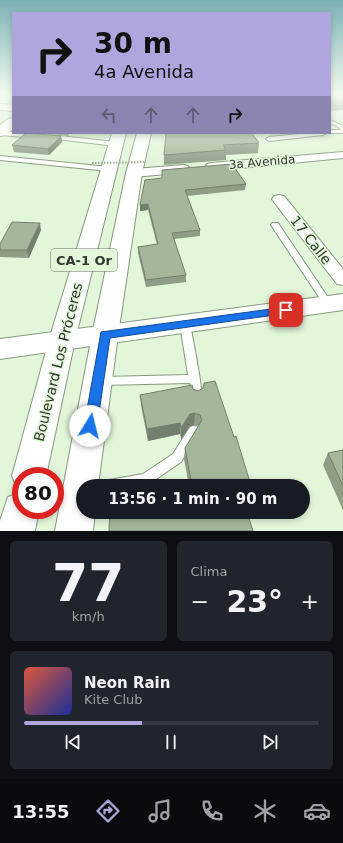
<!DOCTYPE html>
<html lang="es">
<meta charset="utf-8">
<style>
body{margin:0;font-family:"DejaVu Sans",sans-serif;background:#20242c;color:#f1f3f6;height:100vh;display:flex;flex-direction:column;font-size:15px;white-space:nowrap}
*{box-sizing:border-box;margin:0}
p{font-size:13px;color:#9ea1a6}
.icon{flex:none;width:22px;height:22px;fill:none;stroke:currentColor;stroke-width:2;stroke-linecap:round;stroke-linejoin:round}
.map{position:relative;height:531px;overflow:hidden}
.panel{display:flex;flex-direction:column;gap:10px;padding:10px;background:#0d0f14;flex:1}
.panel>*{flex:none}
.banner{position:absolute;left:12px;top:12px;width:319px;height:122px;border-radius:0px;box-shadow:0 2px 6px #0003;background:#b0a6de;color:#111;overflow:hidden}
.speed{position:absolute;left:12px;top:467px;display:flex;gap:8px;font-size:20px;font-weight:700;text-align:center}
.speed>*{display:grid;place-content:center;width:52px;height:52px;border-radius:50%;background:#171b24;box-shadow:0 2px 6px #0003;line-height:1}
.speed .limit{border:6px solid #d22;background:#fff;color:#111}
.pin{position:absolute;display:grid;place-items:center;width:34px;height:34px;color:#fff;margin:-17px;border-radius:8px;box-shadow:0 2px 6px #0006}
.me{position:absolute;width:44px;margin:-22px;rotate:9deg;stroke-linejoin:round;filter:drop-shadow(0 0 3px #0008)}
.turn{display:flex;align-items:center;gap:14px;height:84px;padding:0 16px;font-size:18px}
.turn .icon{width:52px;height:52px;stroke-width:2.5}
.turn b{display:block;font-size:28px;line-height:34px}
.lanes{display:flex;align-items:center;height:38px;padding:0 16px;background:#0003;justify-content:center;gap:20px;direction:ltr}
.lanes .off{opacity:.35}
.big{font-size:30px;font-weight:600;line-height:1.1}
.panel .card{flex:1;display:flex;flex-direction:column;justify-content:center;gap:6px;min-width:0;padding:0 14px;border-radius:6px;background:#20242c}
.panel .dial{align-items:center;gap:0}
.dial b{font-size:52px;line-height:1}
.song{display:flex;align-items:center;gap:12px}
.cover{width:48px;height:48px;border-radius:6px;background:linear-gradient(135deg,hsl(10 70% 55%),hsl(230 70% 35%))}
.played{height:4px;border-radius:2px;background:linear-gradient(90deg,#b0a6de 40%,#363941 40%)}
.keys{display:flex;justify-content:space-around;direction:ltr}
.heat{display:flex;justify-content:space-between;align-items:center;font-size:22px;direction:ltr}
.panel .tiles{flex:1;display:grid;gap:10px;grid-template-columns:1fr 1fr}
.card:last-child{grid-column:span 2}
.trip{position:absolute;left:76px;top:479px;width:234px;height:40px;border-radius:20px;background:#171b24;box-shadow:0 2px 6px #0003;font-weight:600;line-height:40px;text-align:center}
.dock{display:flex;height:64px;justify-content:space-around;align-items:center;background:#090b0e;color:#9ea1a6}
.dock .icon{width:28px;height:28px}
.dock .active{color:#b0a6de}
.dock b{font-size:18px;color:#f1f3f6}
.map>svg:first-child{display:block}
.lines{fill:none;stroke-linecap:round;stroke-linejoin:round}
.lane-casing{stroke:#86997f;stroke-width:2}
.street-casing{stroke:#86997f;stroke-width:2}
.secondary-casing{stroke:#86997f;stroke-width:2}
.highway-casing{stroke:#86997f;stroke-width:2}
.lane{fill:#fff;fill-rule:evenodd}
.street{fill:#fff;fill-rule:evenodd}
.secondary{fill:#fff;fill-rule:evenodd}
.highway{fill:#fff;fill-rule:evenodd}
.path-bridge{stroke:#9baa94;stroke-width:2;stroke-dasharray:1.5 1.5;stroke-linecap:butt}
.wall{fill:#8d9d86}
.shaded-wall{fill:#73806d}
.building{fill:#a4b79c;stroke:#73806d}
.route{fill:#1a73e8;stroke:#114b97}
.labels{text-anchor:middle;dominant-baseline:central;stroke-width:3;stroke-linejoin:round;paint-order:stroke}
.far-street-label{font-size:12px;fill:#323a2e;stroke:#e2f6da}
.shield{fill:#e2f6da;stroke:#677262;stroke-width:1}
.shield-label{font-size:13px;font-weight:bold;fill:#323a2e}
.street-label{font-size:14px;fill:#323a2e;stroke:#e2f6da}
</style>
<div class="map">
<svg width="343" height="531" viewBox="0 0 343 531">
<rect width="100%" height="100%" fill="#e2f6da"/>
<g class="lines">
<!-- lane casing -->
<g class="lane-casing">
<path id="lane" d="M330,120L343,126V133H328H330V130H341L337,126L330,123Z
M0,131L29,133L24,137L0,135Z
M309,133H326L323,135L269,141L266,139L269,137Z
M50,135L116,142L119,144L116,146L48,138V136Z
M0,156L109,167L112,169L109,171L0,160Z
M272,223H278L331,302L332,304L331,306H325L271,225Z
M185,321L188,322L190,324C192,336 204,392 201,399L197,401L193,399L190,383L102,385L98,384L97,381L98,378L102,377L188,375L180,324L182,322Z
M194,426L198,427L200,431L181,462L149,484L145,486L83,487L85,482L89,480H109L143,474L173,454L190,427Z"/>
</g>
<!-- street casing -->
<g class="street-casing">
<path id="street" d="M0,104L13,105V111L0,110Z
M343,152V158L211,171L207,170L205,167L207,164L211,163Z
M184,165L188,166L190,169L188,172L134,177L130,176L128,173L130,170L134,169Z
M279,195L284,196L343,269V285L337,284L274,202L272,199L274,196Z"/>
</g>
<!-- secondary casing -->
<g class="secondary-casing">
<path id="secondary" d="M13,118V129L5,135L0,136V125L8,119Z
M343,294V310L0,359V339Z"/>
</g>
<!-- highway casing -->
<g class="highway-casing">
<path id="highway" d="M112,133H126L75,340L46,476H21V489L17,488L12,476L49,340Z
M137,133H151L142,173L118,335L98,486H83V512H95L93,531H55L92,335L126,173Z
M21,492V510H39L35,531H0V521L8,497Z"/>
</g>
<!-- lane -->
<use href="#lane" class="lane"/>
<!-- street -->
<use href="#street" class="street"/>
<!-- secondary -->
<use href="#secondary" class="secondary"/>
<!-- highway -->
<use href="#highway" class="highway"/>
<!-- path-bridge -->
<path class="path-bridge" d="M92,163L146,162"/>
</g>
<!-- wall -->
<path class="wall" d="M330,94H343V110L330,111Z
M44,133H70L68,136Z
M166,133L259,143L258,153L226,155V160L164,165V155Z
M61,136L62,142L49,155L14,152L12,145Z
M145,180L246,184L245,190L187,196L200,230V236L174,239L186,275V282L146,287L138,253V247L157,245L148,210L140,211Z
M41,230L29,258L0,257V244Z
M193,389L249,479L248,486H189L184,459L185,448L199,426L194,425L190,426L181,439L180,434L148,441L141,406L140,395Z
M343,450V510L323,465L328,453Z"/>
<!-- shaded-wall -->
<path class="shaded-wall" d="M61,136L62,142L49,155L48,149Z
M148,204V210L140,211V205Z
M40,223L41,230L29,258L27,250Z
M195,413L194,425L190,426L181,439V428L190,414Z
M180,423V434L148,441L147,429Z"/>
<!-- building -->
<path class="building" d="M330,94H343V101L330,102Z
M26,133L61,136L48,149L12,145Z
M166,133H252L259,143L223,145L226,150L164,155Z
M232,164L246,184L185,190L200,230L172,233L186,275L146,280L138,247L158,244L148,204L140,205L145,180L162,178V170Z
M12,222L40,223L27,250H0V244Z
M215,381L234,437L236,436L249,479L237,481L239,486H192L185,448L202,420L200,415L195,413L190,414L181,428L180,423L147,429L140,395L192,385L193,389L198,391L203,388L204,383Z
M343,450V486L328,453Z
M110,512H247L253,531H109Z"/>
<!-- sky -->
<linearGradient id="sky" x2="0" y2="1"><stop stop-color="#7cb1b4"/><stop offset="0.56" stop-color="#f2fbee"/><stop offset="1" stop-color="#f2fbee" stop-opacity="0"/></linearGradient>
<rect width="343" height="168" fill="url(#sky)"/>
<!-- route -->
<path class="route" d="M286,307L289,308L291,310L289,313L110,338L97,426L95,430L90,431L86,430L84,426L101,332Z"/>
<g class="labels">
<!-- far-street labels -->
<g class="far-street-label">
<text transform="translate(262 162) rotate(-5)">3a Avenida</text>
</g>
<!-- shield labels -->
<rect class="shield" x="51" y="249" width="66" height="22" rx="3"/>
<g class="shield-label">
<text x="84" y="260">CA-1 Or</text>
</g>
<!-- street labels -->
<g class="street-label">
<text transform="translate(311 240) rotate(52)">17 Calle</text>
<text transform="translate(58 362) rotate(-76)">Boulevard Los Próceres</text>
</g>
</g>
</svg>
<div class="speed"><div class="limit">80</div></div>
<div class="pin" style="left:286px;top:310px;background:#d93025"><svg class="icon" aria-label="arrive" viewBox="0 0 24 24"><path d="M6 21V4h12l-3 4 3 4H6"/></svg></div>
<svg class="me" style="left:90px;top:426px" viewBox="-20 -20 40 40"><circle r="19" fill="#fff"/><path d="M0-13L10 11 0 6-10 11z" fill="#1a73e8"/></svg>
<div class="trip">13:56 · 1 min · 90 m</div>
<div class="banner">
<div class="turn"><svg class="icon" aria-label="right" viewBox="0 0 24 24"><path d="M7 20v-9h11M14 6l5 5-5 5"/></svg><div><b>30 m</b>4a Avenida</div></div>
<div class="lanes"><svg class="icon off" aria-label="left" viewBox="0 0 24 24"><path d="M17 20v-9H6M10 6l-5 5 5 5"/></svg><svg class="icon off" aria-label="ahead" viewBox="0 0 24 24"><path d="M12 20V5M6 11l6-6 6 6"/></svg><svg class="icon off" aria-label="ahead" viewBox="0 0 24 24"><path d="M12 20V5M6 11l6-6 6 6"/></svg><svg class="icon" aria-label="right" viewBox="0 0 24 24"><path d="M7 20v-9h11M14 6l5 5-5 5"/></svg></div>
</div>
</div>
<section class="panel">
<div class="tiles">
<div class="card dial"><b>77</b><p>km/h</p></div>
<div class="card"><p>Clima</p>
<div class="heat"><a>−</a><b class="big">23°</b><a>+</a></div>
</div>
<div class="card">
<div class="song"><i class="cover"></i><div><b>Neon Rain</b><p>Kite Club</p></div></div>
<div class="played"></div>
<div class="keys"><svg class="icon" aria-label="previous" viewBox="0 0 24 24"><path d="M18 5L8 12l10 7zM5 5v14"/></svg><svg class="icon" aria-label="pause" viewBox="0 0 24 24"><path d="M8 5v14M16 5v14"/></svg><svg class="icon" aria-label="next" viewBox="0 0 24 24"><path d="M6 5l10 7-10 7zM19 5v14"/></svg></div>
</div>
</div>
</section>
<nav class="dock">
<b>13:55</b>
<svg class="icon active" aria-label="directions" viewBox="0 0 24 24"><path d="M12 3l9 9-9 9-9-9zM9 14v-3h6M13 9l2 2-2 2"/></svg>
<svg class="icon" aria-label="music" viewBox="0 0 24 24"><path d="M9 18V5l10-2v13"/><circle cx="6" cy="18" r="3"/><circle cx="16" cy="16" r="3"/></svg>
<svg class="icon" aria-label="phone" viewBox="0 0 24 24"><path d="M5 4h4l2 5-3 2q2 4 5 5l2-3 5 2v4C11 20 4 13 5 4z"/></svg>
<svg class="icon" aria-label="climate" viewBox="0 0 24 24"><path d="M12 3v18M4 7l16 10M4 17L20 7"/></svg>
<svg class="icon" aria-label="car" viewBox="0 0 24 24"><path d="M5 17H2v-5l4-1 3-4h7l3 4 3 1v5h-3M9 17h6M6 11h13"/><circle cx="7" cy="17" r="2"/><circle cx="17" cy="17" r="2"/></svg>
</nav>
